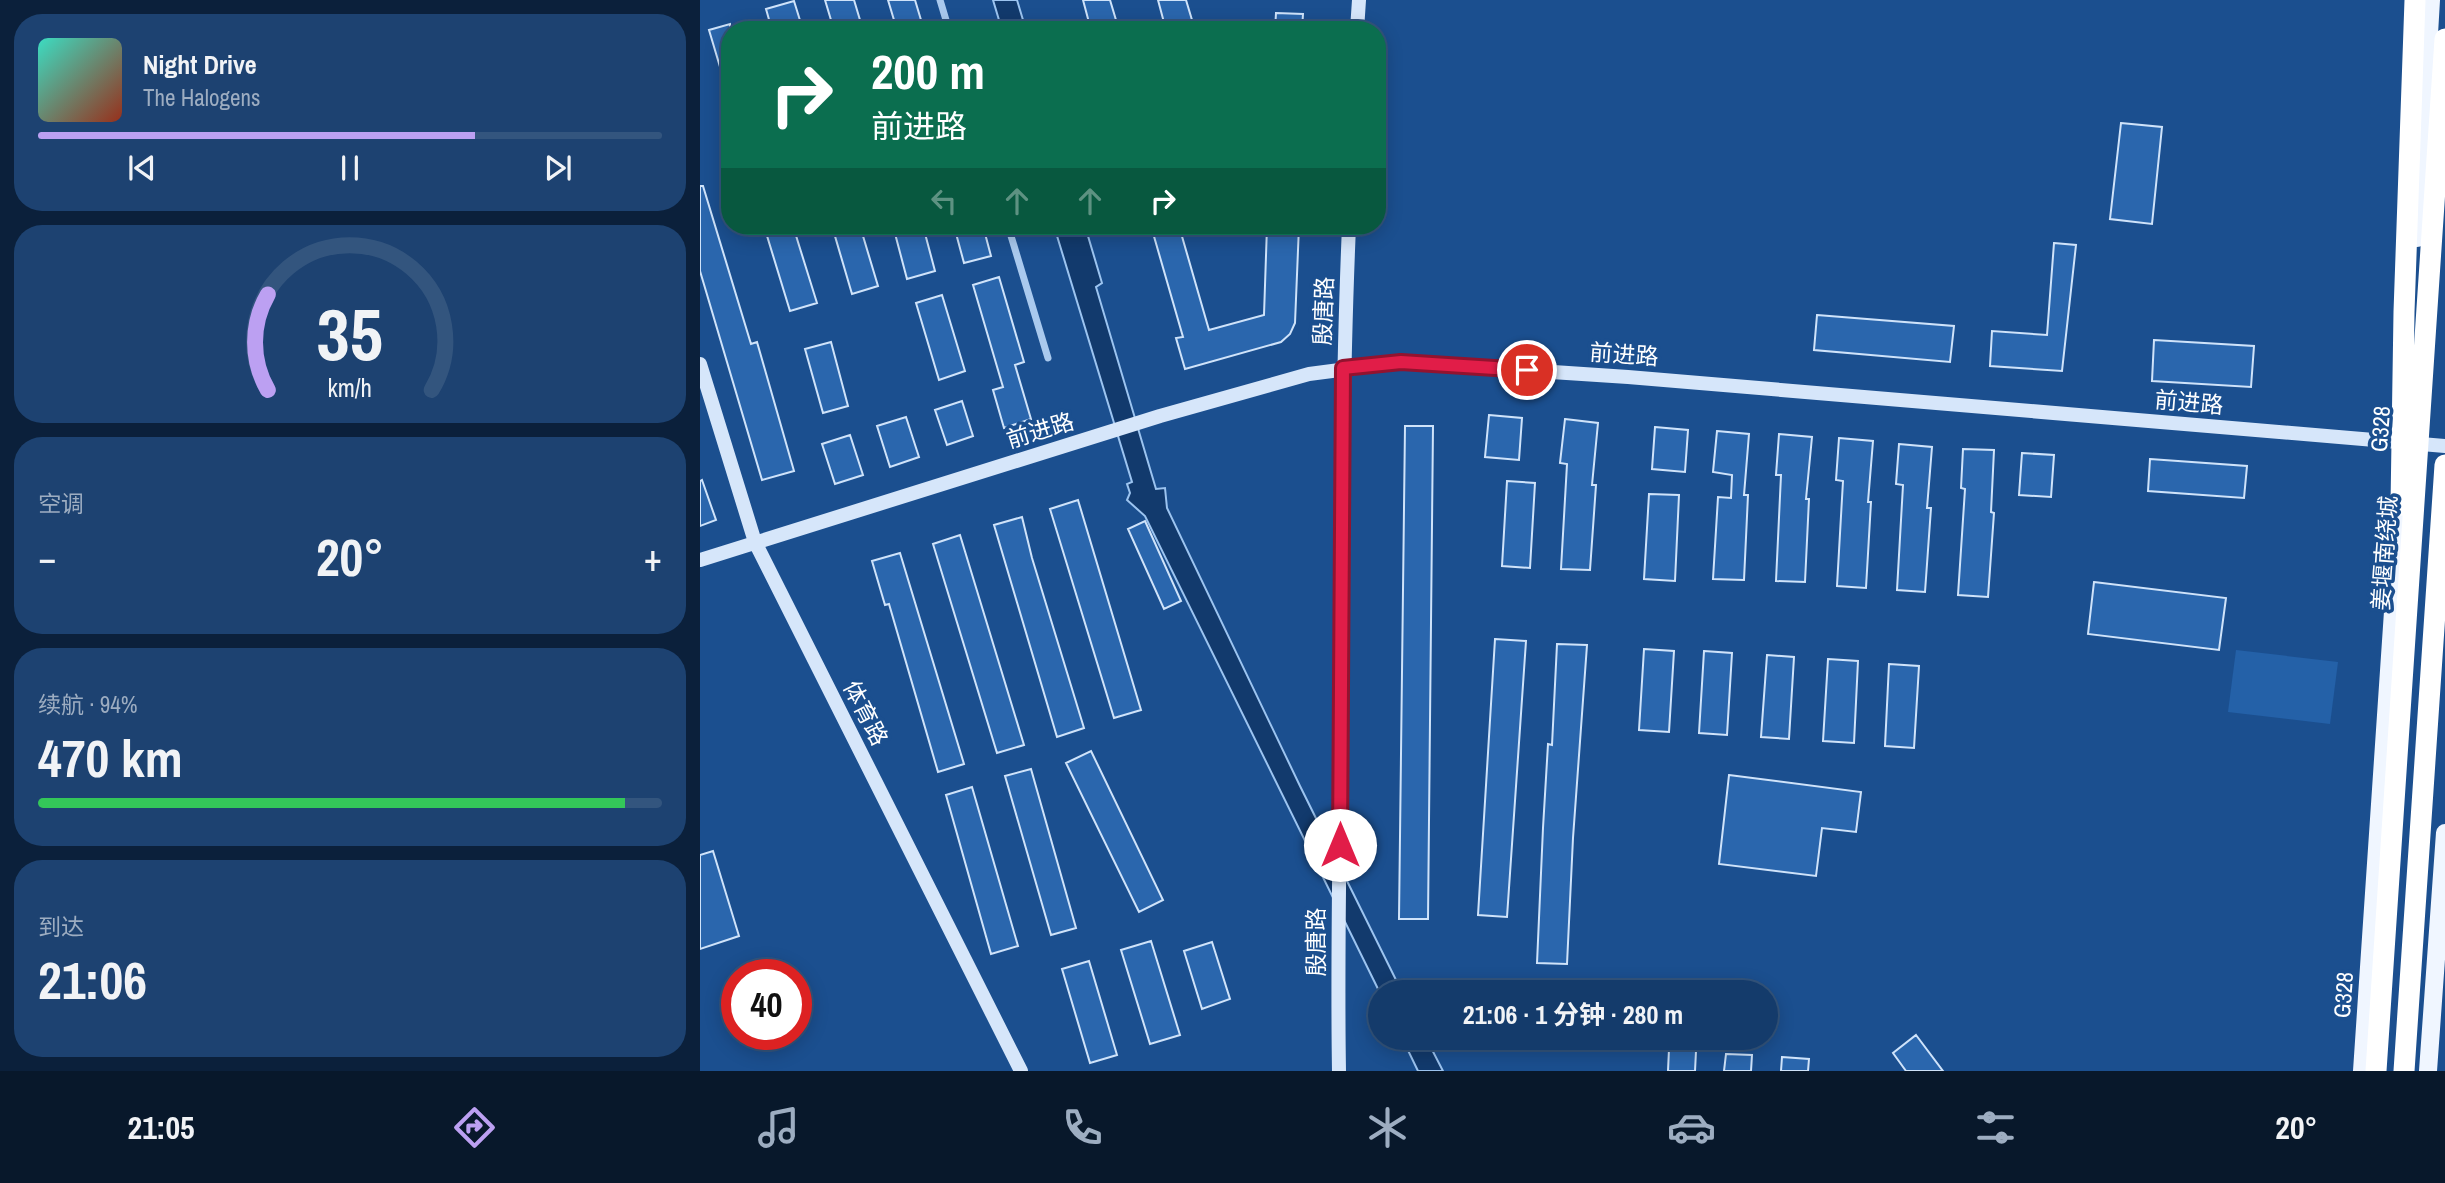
<!DOCTYPE html>
<html lang="zh">
<meta charset="utf-8">
<style>
body{margin:0;font-family:"Archivo Narrow","Noto Sans SC",sans-serif;background:#1d4271;color:#f1f3f6;height:100vh;display:flex;flex-direction:column;font-size:26px;white-space:nowrap}
*{box-sizing:border-box;margin:0}
p{font-size:23px;color:#9dadc1}
.icon{flex:none;width:38px;height:38px;fill:none;stroke:currentColor;stroke-width:2;stroke-linecap:round;stroke-linejoin:round}
.map{position:relative;flex:1;overflow:hidden}
.side{display:flex;flex-direction:column;gap:14px;padding:14px;background:#0b203b;width:700px}
.side>*{flex:none}
.top-card{position:absolute;left:21px;top:21px;width:665px;height:214px;border-radius:28px;box-shadow:0 4px 18px #0003,0 0 0 2px #33557e;background:#0b6e4f;color:#fff;overflow:hidden}
.speed{position:absolute;left:21px;top:959px;display:flex;gap:14px;font-size:35px;font-weight:700;text-align:center}
.speed>*{display:grid;place-content:center;width:91px;height:91px;border-radius:50%;background:#143b6b;box-shadow:0 4px 18px #0003,0 0 0 2px #33557e;line-height:1}
.speed .limit{border:10px solid #d22;background:#fff;color:#111}
.pin{position:absolute;display:grid;place-items:center;width:60px;height:60px;color:#fff;margin:-30px;border:4px solid #fff;border-radius:50%;box-shadow:0 2px 7px #0007}
.me{position:absolute;width:77px;margin:-38px;rotate:0deg;stroke-linejoin:round;filter:drop-shadow(0 0 5px #0008)}
.turn{display:flex;align-items:center;gap:24px;height:147px;padding:0 35px;font-size:32px}
.turn .icon{width:91px;height:91px;stroke-width:2.5}
.turn b{display:block;font-size:49px;line-height:60px}
.lanes{display:flex;align-items:center;height:66px;padding:0 35px;background:#0003;justify-content:center;gap:35px;direction:ltr}
.lanes .off{opacity:.35}
.big{font-size:52px;font-weight:700;line-height:1.1}
.side .tile{flex:1;display:flex;flex-direction:column;justify-content:center;gap:10px;min-width:0;padding:0 24px;border-radius:28px;background:#1d4271}
.side .dial{align-items:center;gap:0}
.dial svg{height:182px;overflow:visible;fill:none;stroke:#33557e;stroke-width:7;stroke-linecap:round;text-anchor:middle}
.dial text{fill:#f1f3f6;stroke:none}
.song{display:flex;align-items:center;gap:21px}
.cover{width:84px;height:84px;border-radius:10px;background:linear-gradient(135deg,hsl(170 70% 55%),hsl(10 70% 35%))}
.played{height:7px;border-radius:4px;background:linear-gradient(90deg,#bca0f2 70%,#33557e 70%)}
.keys{display:flex;justify-content:space-around;direction:ltr}
.heat{display:flex;justify-content:space-between;align-items:center;font-size:38px;direction:ltr}
.charge{height:10px;border-radius:5px;background:linear-gradient(90deg,#34c759 94%,#33557e 0)}
.trip{position:absolute;left:668px;top:980px;width:410px;height:70px;border-radius:35px;background:#143b6b;box-shadow:0 4px 18px #0003,0 0 0 2px #33557e;font-weight:700;line-height:70px;text-align:center}
.tab-bar{display:flex;height:112px;justify-content:space-around;align-items:center;background:#08182b;color:#9dadc1}
.tab-bar .icon{width:49px;height:49px}
.tab-bar .current{color:#bca0f2}
.tab-bar b{font-size:32px;color:#f1f3f6}
main{display:flex;flex:1;min-height:0}
.map>svg:first-child{display:block}
.green{fill:#2461a8}
.water{fill:#123a6d;stroke:#9cc4f0;stroke-width:2}
.building{fill:#2a66ad;stroke:#cfe3fa;stroke-width:2}
.lines{fill:none;stroke-linecap:round;stroke-linejoin:round}
.street{stroke:#a9c9ee;stroke-width:7}
.secondary{stroke:#d6e6fa;stroke-width:14}
.primary{stroke:#f0f6ff;stroke-width:18}
.highway{stroke:#fff;stroke-width:21}
.highway-bridge{stroke:#fff;stroke-width:21}
.route-casing{stroke:#92132f;stroke-width:18}
.route{stroke:#e11d48;stroke-width:12}
.labels{text-anchor:middle;dominant-baseline:central;stroke-width:7;stroke-linejoin:round;paint-order:stroke}
.street-label{font-size:23px;fill:#fff;stroke:#1b4f8f}
</style>
<main>
<section class="side">
<div class="tile">
<div class="song"><i class="cover"></i><div><b>Night Drive</b><p>The Halogens</p></div></div>
<div class="played"></div>
<div class="keys"><svg class="icon" aria-label="previous" viewBox="0 0 24 24"><path d="M18 5L8 12l10 7zM5 5v14"/></svg><svg class="icon" aria-label="pause" viewBox="0 0 24 24"><path d="M8 5v14M16 5v14"/></svg><svg class="icon" aria-label="next" viewBox="0 0 24 24"><path d="M6 5l10 7-10 7zM19 5v14"/></svg></div>
</div>
<div class="tile dial"><svg viewBox="0 0 100 80">
<path d="M14 69A42 42 0 1 1 86 69"/>
<path d="M14 69A42 42 0 0 1 14 27" stroke="#bca0f2"/>
<text x="50" y="56" font-size="32" font-weight="700">35</text>
<text x="50" y="72" font-size="11">km/h</text>
</svg></div>
<div class="tile"><p>空调</p>
<div class="heat"><a>−</a><b class="big">20°</b><a>+</a></div>
</div>
<div class="tile"><p>续航 · 94%</p><b class="big">470 km</b><div class="charge"></div></div>
<div class="tile"><p>到达</p><b class="big">21:06</b></div>
</section>
<div class="map">
<svg width="1745" height="1071" viewBox="0 0 1745 1071">
<rect width="100%" height="100%" fill="#1b4f8f"/>
<!-- green -->
<path class="green" d="M1536,650L1638,662L1630,724L1528,712Z"/>
<!-- water -->
<path class="water" d="M293,0H317L326,30H302Z
M354,226H385L402,283L396,287L456,489L465,488L467,508L600,786L702,992H681V995L445,516L427,500L430,493L427,484L432,482Z
M702,1038H726L743,1071H718Z"/>
<!-- building -->
<path class="building" d="M125,0H154L163,30H134Z
M188,0H215L224,30H197Z
M383,0H410L419,30H391Z
M458,0H486L495,30H466Z
M94,1L103,30H72L66,9Z
M576,13L603,14L602,30H575Z
M30,24V87H26L9,30Z
M1421,123L1462,127L1452,224L1410,219Z
M0,186H3L51,344L57,342L94,471L62,480L0,271Z
M64,226H93L117,303L90,311Z
M132,226H160L178,286L152,294Z
M193,226H223L235,271L207,279Z
M254,226H283L291,256L264,263Z
M451,226H479L509,330L564,315L567,226H599L595,323L590,334L581,342L485,369L476,338L483,337Z
M1354,243L1376,245L1362,371L1290,366L1292,331L1347,335Z
M299,277L324,362L315,365L331,419L304,428L293,390L303,387L273,285Z
M242,295L265,371L239,380L216,303Z
M1117,315L1254,326L1250,362L1114,350Z
M1454,340L1554,346L1551,387L1452,381Z
M131,342L148,406L123,413L105,349Z
M262,401L273,436L247,445L235,410Z
M789,415L822,418L819,460L785,457Z
M206,417L219,457L190,467L177,426Z
M865,419L898,423L892,485H896L890,570L861,569L867,464L860,463Z
M705,426H733L728,919H699Z
M955,427L988,430L985,472L952,469Z
M1017,431L1049,434L1044,495H1048L1044,580L1013,579L1018,497L1031,498L1032,475L1013,472Z
M1079,434L1112,437L1106,499H1109L1105,582L1076,581L1081,475H1076Z
M150,435L163,475L135,484L122,444Z
M1139,438L1173,441L1168,502H1171L1166,588L1137,586L1143,481L1136,480Z
M1199,444L1232,447L1227,508H1231L1225,592L1197,590L1203,485L1196,484Z
M1263,449L1294,450L1291,512L1294,513L1288,597L1258,595L1265,489L1261,488Z
M1322,453L1354,455L1351,497L1319,495Z
M1450,459L1547,466L1544,498L1448,491Z
M2,480L16,520L0,526V481Z
M807,481L835,483L830,568L802,566Z
M949,494L979,495L975,581L944,579Z
M378,500L441,710L414,718L350,509Z
M322,517L332,558L384,728L357,737L294,525Z
M445,521L481,601L464,609L428,529Z
M260,535L324,745L297,753L233,544Z
M200,553L264,764L238,772L189,604L185,605L172,561Z
M1394,582L1526,598L1519,650L1388,634Z
M795,639L826,641L807,917L778,915Z
M857,644L887,645L873,838L867,964L837,963L843,828L848,744L852,745Z
M944,649L974,651L969,732L939,730Z
M1004,651L1032,653L1027,735L999,733Z
M1067,655L1094,657L1089,739L1061,737Z
M1128,659L1158,661L1154,743L1123,741Z
M1189,664L1219,666L1214,748L1185,746Z
M391,751L463,900L439,912L366,763Z
M331,769L376,928L351,935L305,776Z
M1029,775L1161,792L1156,832L1122,828L1116,876L1019,864Z
M272,787L318,946L291,954L246,795Z
M13,851L39,936L0,949V855Z
M451,941L480,1035L450,1044L421,950Z
M512,942L530,999L502,1009L484,951Z
M389,961L417,1055L390,1063L362,969Z
M1216,1035L1243,1071H1206L1193,1053Z
M969,1049L996,1051L995,1071H968Z
M1026,1054L1052,1055L1051,1071H1024Z
M1082,1057L1109,1059L1108,1071H1081Z"/>
<g class="lines">
<!-- street -->
<path class="street" d="M240,0L249,30
M308,226L348,358"/>
<!-- secondary -->
<path class="secondary" d="M657,30L659,0
M0,364L55,542L321,1071
M0,560L460,416L609,374L701,362L928,377L1745,446
M639,1071C637,953 640,835 641,717C642,553 642,390 649,226"/>
<!-- primary -->
<path class="primary" d="M1717,238L1731,0
M1662,1071L1701,493
M1728,1071L1745,833"/>
<!-- highway -->
<path class="highway" d="M1704,1071L1745,465"/>
<!-- highway-bridge -->
<path class="highway-bridge" d="M1701,505L1704,312L1715,0
M1676,1071L1745,39"/>
</g>
<g class="lines">
<!-- route casing -->
<g class="route-casing">
<path id="route" d="M640,845L643,368L701,362L827,370"/>
</g>
<!-- route -->
<use href="#route" class="route"/>
</g>
<g class="labels">
<!-- street labels -->
<g class="street-label">
<text transform="translate(623 311) rotate(-88)">殷唐路</text>
<text transform="translate(924 354) rotate(4)">前进路</text>
<text transform="translate(1489 402) rotate(5)">前进路</text>
<text transform="translate(1680 429) rotate(-86)">G328</text>
<text transform="translate(340 430) rotate(-17)">前进路</text>
<text transform="translate(1684 553) rotate(-86)">姜堰南绕城</text>
<text transform="translate(166 713) rotate(63)">体育路</text>
<text transform="translate(615 942) rotate(-90)">殷唐路</text>
<text transform="translate(1643 995) rotate(-86)">G328</text>
</g>
</g>
</svg>
<div class="speed"><div class="limit">40</div></div>
<div class="pin" style="left:827px;top:370px;background:#d93025"><svg class="icon" aria-label="arrive" viewBox="0 0 24 24"><path d="M6 21V4h12l-3 4 3 4H6"/></svg></div>
<svg class="me" style="left:640px;top:845px" viewBox="-20 -20 40 40"><circle r="19" fill="#fff"/><path d="M0-13L10 11 0 6-10 11z" fill="#e11d48"/></svg>
<div class="trip">21:06 · 1 分钟 · 280 m</div>
<div class="top-card">
<div class="turn"><svg class="icon" aria-label="right" viewBox="0 0 24 24"><path d="M7 20v-9h11M14 6l5 5-5 5"/></svg><div><b>200 m</b>前进路</div></div>
<div class="lanes"><svg class="icon off" aria-label="left" viewBox="0 0 24 24"><path d="M17 20v-9H6M10 6l-5 5 5 5"/></svg><svg class="icon off" aria-label="ahead" viewBox="0 0 24 24"><path d="M12 20V5M6 11l6-6 6 6"/></svg><svg class="icon off" aria-label="ahead" viewBox="0 0 24 24"><path d="M12 20V5M6 11l6-6 6 6"/></svg><svg class="icon" aria-label="right" viewBox="0 0 24 24"><path d="M7 20v-9h11M14 6l5 5-5 5"/></svg></div>
</div>
</div>
</main>
<nav class="tab-bar">
<b>21:05</b>
<svg class="icon current" aria-label="directions" viewBox="0 0 24 24"><path d="M12 3l9 9-9 9-9-9zM9 14v-3h6M13 9l2 2-2 2"/></svg>
<svg class="icon" aria-label="music" viewBox="0 0 24 24"><path d="M9 18V5l10-2v13"/><circle cx="6" cy="18" r="3"/><circle cx="16" cy="16" r="3"/></svg>
<svg class="icon" aria-label="phone" viewBox="0 0 24 24"><path d="M5 4h4l2 5-3 2q2 4 5 5l2-3 5 2v4C11 20 4 13 5 4z"/></svg>
<svg class="icon" aria-label="climate" viewBox="0 0 24 24"><path d="M12 3v18M4 7l16 10M4 17L20 7"/></svg>
<svg class="icon" aria-label="car" viewBox="0 0 24 24"><path d="M5 17H2v-5l4-1 3-4h7l3 4 3 1v5h-3M9 17h6M6 11h13"/><circle cx="7" cy="17" r="2"/><circle cx="17" cy="17" r="2"/></svg>
<svg class="icon" aria-label="filters" viewBox="0 0 24 24"><path d="M4 7h16M4 17h16"/><circle cx="9" cy="7" r="2"/><circle cx="15" cy="17" r="2"/></svg>
<b>20°</b>
</nav>
